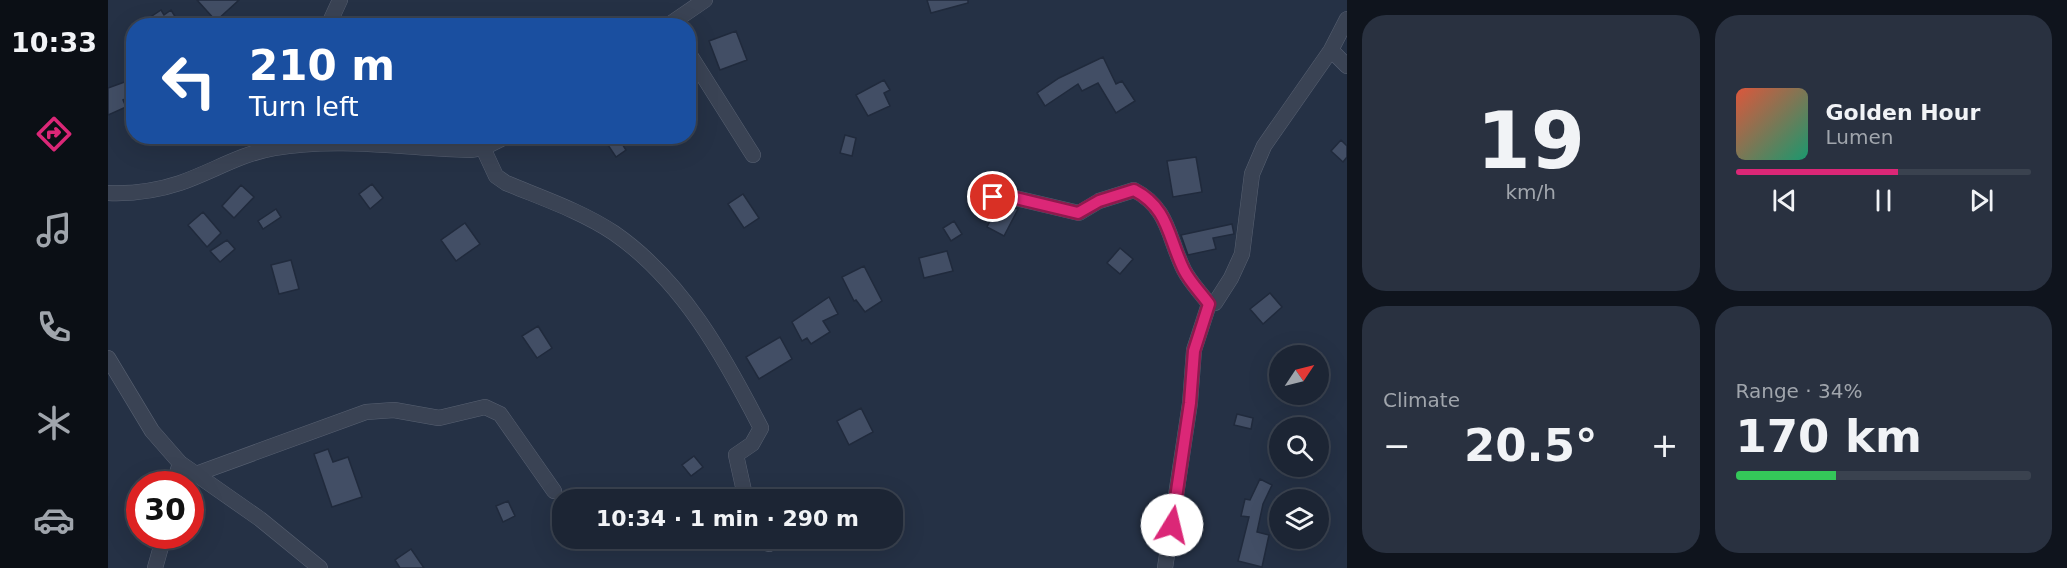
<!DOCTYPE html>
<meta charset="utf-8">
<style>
body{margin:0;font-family:"DejaVu Sans",sans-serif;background:#293140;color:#f1f3f6;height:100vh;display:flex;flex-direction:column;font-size:22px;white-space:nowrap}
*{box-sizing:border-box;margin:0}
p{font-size:20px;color:#a0a5ac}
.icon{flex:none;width:33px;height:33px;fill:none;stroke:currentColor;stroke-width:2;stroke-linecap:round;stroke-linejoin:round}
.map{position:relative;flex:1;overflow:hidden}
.details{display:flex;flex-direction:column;gap:15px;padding:15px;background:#0f141d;width:720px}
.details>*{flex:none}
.top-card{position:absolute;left:18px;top:18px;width:570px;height:126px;border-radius:24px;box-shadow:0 6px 24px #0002,0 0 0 2px #3a424f;background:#1a4fa0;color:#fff;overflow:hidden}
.needle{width:39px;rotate:55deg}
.controls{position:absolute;left:1161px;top:345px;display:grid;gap:12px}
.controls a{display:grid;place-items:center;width:60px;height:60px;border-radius:50%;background:#1c2534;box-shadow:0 6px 24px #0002,0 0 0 2px #3a424f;font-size:30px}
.speed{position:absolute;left:18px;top:471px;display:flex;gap:12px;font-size:30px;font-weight:700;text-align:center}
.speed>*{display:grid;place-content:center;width:78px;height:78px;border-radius:50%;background:#1c2534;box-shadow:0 6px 24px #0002,0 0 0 2px #3a424f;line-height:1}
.speed .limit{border:9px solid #d22;background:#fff;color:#111}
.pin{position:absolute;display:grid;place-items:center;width:51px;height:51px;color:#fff;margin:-26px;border:3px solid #fff;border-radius:50%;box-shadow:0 2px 6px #0007}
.me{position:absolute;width:66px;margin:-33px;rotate:9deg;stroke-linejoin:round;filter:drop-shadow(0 0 4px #0008)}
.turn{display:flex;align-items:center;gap:21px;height:126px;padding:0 24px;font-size:27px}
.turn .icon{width:78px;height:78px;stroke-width:2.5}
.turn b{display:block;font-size:42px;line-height:51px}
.big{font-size:45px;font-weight:700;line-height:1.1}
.details .card{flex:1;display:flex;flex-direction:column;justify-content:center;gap:9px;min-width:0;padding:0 21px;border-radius:24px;background:#293140}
.details .dial{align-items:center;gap:0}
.dial b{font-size:78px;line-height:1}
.song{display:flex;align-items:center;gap:18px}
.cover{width:72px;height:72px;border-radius:9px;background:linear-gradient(135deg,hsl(10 70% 55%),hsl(160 70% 35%))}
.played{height:6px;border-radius:3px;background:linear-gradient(90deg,#db2777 55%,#3a424f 55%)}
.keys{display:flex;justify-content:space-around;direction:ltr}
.heat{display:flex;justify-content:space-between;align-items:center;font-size:33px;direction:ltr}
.charge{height:9px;border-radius:4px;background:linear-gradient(90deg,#34c759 34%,#3a424f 0)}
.details .tiles{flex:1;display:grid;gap:15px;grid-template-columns:repeat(2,1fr)}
.trip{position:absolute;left:444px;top:489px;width:351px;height:60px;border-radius:24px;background:#1c2534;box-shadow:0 6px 24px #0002,0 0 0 2px #3a424f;font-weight:700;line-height:60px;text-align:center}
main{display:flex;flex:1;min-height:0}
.dock{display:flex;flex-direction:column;width:108px;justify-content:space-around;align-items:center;background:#0b0f15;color:#a0a5ac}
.dock .icon{width:42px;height:42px}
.dock .on{color:#db2777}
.dock b{font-size:27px;color:#f1f3f6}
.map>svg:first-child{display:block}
.building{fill:#424e65;stroke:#202a3c;stroke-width:1.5}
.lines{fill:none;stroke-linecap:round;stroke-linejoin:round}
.minor-casing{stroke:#586172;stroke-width:16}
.minor{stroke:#3a4354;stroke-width:15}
.route-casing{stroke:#8e194d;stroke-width:15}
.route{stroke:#db2777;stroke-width:10}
</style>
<main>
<nav class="dock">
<b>10:33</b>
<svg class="icon on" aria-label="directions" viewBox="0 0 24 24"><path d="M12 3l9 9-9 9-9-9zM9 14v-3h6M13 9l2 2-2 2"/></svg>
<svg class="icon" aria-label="music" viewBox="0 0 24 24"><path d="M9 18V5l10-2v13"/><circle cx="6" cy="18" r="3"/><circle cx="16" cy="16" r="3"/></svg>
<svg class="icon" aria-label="phone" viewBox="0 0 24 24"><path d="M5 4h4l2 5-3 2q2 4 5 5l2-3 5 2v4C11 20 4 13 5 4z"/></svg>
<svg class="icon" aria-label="climate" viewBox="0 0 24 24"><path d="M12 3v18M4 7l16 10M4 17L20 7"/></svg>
<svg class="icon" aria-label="car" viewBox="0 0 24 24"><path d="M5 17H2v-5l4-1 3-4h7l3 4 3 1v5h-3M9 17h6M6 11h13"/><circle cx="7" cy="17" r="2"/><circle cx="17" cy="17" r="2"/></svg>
</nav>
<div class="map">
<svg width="1239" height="568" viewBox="0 0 1239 568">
<rect width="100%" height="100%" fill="#253145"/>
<!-- building -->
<path class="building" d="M89,0H131L108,21Z
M819,0H860V3L823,13Z
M53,10L56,15L63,10L73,26H46L41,18Z
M628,31L639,60L612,70L601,41Z
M995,57L1008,84L1014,81L1027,101L1008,113L990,83L974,91L970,84L937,106L929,93L951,78Z
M22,80L26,87V95L15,100L18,107L0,115V88Z
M776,80L782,90L776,93L782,106L760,116L748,95Z
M737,135L748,138L744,156L732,153Z
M494,136H509L518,150L508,157Z
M1233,140L1239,146V157L1235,162L1223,151Z
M1088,157L1094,192L1065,197L1059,161Z
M264,184L275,198L262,209L251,194Z
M133,185L146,197L126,218L114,206Z
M635,194L651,218L636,228L620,204Z
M898,206L910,209L896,236L879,227L889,207Z
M168,209L173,217L155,229L150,221Z
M95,212L113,233L99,247L80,225Z
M846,221L854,234L843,241L835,228Z
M357,223L372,244L348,261L333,240Z
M1124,224L1126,234L1105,238L1108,249L1080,255L1073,235Z
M119,240L127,249L112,262L102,251Z
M1012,248L1025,259L1012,274L999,263Z
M839,251L845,271L816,278L811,258Z
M183,260L191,289L171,294L163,265Z
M756,266L774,301L757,312L748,300L746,301L734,277Z
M1162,293L1174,307L1155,324L1142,309Z
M721,297L730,314L715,321L722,332L703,344L699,338L694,341L684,322Z
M430,326L444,348L429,358L414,336Z
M672,337L684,359L651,379L638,357Z
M753,408L765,432L741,445L729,421Z
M1129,414L1145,418L1143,429L1126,425Z
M220,449L225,462L240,457L254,497L224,507L206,454Z
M586,456L595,467L583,476L574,465Z
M1152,479L1164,485L1155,504L1149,532L1161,535L1154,567L1130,561L1141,517L1133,516L1137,499L1142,500Z
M400,501L407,516L395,522L388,506Z
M303,549L316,568H292L287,560Z"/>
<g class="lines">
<!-- minor casing -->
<g class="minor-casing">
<path id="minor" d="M220,26L232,0
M559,26L597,0
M1223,50L1239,66
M580,52L645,155
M375,148L388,176L398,183C434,198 473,211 506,233C574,280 616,356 653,428L644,444L628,455L638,500
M0,193C25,194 48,191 72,183C104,172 132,154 166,148C230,137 297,148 362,150L375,148L399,136
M872,198L899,196L971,213L991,201L1026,190C1061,208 1060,238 1076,270C1082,282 1093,293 1101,304
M0,358L44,431L72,463L152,519L212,568
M88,474L258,412L286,410L331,418L377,407L392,414L446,491
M66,484L72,463
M657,538L661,544
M47,568L56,536
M1057,568L1082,403L1086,350L1101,304L1107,303L1123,278L1134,254L1144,174L1156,146L1223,50L1239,19"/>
</g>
<!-- minor -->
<use href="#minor" class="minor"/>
</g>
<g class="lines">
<!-- route casing -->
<g class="route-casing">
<path id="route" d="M885,197L899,196L970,213L991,201L1026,190C1061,208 1060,238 1076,270C1082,282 1093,293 1101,304L1086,351L1082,403L1064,525"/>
</g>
<!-- route -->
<use href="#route" class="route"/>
</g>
</svg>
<div class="controls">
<a><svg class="needle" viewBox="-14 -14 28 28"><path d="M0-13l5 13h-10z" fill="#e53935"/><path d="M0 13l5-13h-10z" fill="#a0a5ac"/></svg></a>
<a><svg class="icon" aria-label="search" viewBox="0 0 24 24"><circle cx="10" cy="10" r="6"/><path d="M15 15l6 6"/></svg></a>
<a><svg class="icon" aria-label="layers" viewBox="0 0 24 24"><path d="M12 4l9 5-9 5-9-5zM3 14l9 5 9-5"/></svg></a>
</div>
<div class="speed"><div class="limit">30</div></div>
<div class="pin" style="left:885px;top:197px;background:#d93025"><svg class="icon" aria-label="arrive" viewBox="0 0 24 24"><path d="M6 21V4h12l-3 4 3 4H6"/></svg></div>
<svg class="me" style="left:1064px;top:525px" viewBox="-20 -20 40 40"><circle r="19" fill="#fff"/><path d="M0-13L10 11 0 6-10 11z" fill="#db2777"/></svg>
<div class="trip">10:34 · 1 min · 290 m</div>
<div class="top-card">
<div class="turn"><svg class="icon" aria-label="left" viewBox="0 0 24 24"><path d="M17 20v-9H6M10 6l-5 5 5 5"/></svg><div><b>210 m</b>Turn left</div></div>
</div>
</div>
<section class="details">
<div class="tiles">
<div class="card dial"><b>19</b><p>km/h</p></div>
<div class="card">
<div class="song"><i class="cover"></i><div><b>Golden Hour</b><p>Lumen</p></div></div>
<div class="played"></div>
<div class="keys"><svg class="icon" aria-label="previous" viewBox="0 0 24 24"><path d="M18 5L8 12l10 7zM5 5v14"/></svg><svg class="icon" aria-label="pause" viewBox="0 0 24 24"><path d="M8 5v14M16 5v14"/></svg><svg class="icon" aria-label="next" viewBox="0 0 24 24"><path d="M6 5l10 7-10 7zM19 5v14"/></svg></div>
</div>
<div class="card"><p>Climate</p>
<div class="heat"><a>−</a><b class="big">20.5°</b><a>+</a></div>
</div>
<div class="card"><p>Range · 34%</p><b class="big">170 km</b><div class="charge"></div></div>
</div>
</section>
</main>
